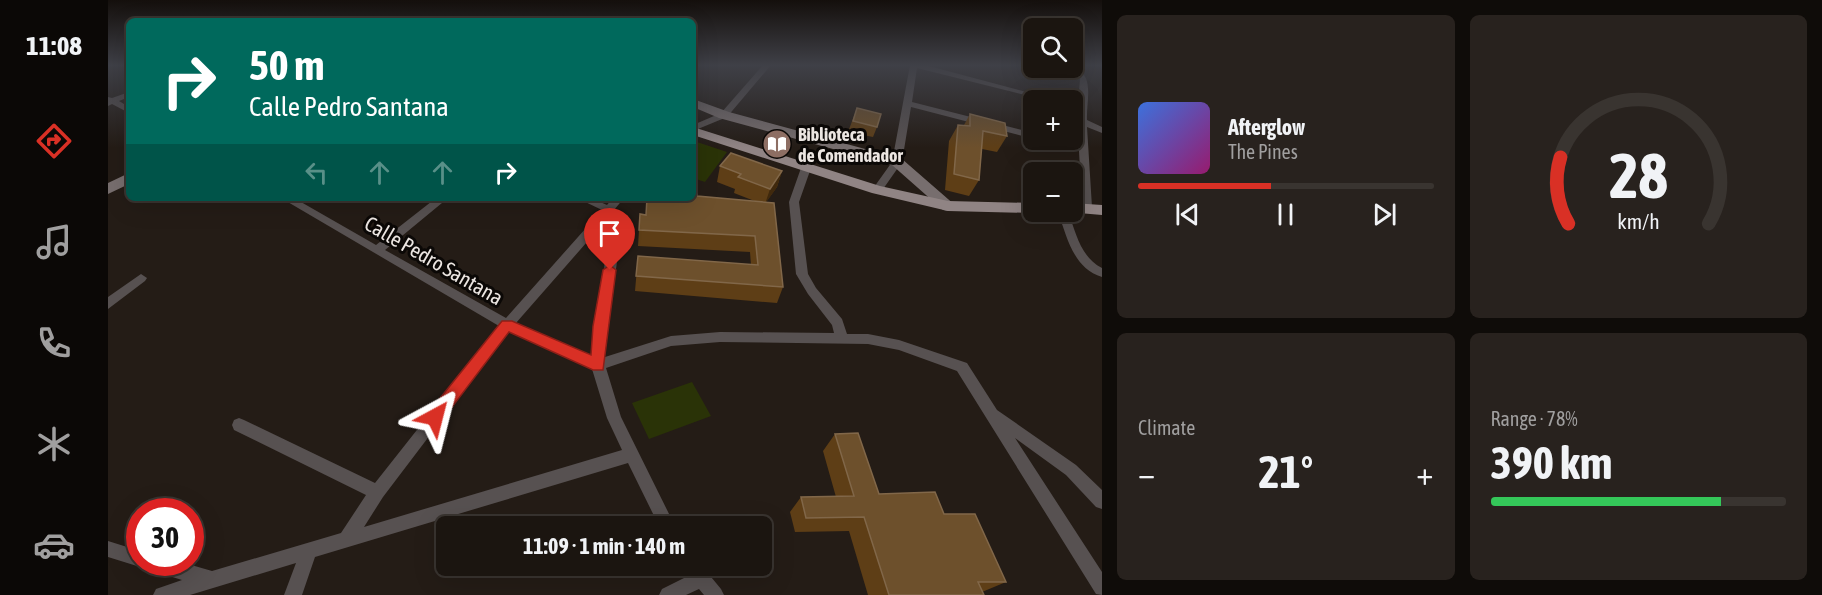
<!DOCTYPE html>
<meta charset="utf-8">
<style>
body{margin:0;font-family:"Asap Condensed",sans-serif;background:#28221e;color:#f1f3f6;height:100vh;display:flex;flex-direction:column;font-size:22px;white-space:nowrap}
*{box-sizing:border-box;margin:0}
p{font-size:20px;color:#a09f9f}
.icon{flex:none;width:33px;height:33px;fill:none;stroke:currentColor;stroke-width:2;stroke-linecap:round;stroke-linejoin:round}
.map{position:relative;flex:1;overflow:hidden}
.sheet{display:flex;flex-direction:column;gap:15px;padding:15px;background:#0f0c09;width:720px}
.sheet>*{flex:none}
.guide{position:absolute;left:18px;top:18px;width:570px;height:183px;border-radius:9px;box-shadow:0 6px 24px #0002,0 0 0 2px #393430;background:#00695c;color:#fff;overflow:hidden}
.tools{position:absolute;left:915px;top:18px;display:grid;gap:12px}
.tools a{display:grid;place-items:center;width:60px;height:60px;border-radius:9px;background:#1b1510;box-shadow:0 6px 24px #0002,0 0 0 2px #393430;font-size:30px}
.speed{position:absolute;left:18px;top:498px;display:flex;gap:12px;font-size:30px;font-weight:700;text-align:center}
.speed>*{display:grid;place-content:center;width:78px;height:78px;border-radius:50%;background:#1b1510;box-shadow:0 6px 24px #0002,0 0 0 2px #393430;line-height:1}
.speed .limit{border:9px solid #d22;background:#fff;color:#111}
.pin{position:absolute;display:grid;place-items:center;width:51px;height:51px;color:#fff;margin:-62px -26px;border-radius:50% 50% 50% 0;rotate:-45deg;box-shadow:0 0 6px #0007}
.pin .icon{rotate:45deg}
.me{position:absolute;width:66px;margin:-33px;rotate:38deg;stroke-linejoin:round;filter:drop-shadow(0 0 4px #0008)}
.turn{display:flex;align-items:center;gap:21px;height:126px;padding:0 24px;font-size:27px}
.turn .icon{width:78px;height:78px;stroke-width:2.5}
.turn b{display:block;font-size:42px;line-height:51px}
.lanes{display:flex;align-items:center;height:57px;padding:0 24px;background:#0003;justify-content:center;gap:30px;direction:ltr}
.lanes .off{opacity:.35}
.big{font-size:45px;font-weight:700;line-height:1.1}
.sheet .card{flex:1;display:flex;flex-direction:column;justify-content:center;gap:9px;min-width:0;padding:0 21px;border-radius:9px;background:#28221e}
.sheet .dial{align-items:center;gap:0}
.dial svg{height:156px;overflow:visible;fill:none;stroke:#393430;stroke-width:7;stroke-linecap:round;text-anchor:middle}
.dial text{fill:#f1f3f6;stroke:none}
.song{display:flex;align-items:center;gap:18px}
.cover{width:72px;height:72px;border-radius:9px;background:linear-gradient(135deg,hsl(220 70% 55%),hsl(320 70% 35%))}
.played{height:6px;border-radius:3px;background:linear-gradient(90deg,#d93025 45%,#393430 45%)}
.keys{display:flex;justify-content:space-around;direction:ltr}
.heat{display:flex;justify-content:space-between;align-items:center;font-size:33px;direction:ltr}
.charge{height:9px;border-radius:4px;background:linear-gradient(90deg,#34c759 78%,#393430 0)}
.sheet .tiles{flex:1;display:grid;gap:15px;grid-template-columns:repeat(2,1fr)}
.trip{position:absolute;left:328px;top:516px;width:336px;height:60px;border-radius:9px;background:#1b1510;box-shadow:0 6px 24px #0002,0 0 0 2px #393430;font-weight:700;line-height:60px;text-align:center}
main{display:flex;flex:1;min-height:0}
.tabs{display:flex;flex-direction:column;width:108px;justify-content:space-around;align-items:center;background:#0b0806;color:#a09f9f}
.tabs .icon{width:42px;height:42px}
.tabs .current{color:#d93025}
.tabs b{font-size:27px;color:#f1f3f6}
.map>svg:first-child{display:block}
.green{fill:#2a3307}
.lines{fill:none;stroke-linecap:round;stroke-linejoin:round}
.street{fill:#575151;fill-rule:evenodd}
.secondary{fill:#776e6e;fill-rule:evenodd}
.primary{fill:#908484;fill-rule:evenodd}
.wall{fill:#5e3e16}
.shaded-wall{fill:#40290d}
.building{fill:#6d502c;stroke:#816749;stroke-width:1.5}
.route{fill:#d93025;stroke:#8d1f18;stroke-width:1.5}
.labels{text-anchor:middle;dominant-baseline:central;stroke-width:6;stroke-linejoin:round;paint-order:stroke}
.far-poi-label{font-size:18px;font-weight:bold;fill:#ece6e2;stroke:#0b0806;text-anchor:start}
.street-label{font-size:21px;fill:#ece6e2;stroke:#0b0806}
</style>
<main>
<nav class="tabs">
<b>11:08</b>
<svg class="icon current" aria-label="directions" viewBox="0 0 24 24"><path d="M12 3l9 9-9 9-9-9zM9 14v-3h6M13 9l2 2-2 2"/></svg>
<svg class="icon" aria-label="music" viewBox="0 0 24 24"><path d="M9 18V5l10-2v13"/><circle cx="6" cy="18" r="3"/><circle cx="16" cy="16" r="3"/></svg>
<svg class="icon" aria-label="phone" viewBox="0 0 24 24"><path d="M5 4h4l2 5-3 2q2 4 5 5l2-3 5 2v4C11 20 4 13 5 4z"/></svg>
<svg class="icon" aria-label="climate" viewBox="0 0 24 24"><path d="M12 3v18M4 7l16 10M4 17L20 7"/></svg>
<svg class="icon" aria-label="car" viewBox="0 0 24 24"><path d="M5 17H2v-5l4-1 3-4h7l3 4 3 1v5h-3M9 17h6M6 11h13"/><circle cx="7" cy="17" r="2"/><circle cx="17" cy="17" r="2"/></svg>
</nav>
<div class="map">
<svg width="994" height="595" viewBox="0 0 994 595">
<rect width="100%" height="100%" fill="#241c16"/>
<!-- green -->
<path class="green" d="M589,142L619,152L597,182L585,178V148Z
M584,382L603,416L541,439L524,403Z"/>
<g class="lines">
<!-- street -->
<path class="street" d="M655,65H663L619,117L585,131V125L613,113Z
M802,65H817L949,100H937L809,68L804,102L926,133V139L803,107L794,162L773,192H765L764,190L784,162Z
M964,67C988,74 978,100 979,120L994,127V133L979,127L984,207L979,210L974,207L971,151L933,140H947L971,145L970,110L964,109V104L970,105L972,79L967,73L955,68Z
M21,92V97L11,101L21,107V113L4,104L0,106V97L4,98Z
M698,165L703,168L691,202L700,274L708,288L734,319L739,334H760L791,340L859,363L889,410L968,465L994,490V509L988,507L958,475L907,438L994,572V595L988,594L849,371L791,350L760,344L612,342L563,346L498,368L513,417L567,526H551L520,463L207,557L194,595H176L188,563L82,595H45L48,589L74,580L0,557V541L32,551V562H73L104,571L233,533L258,495L126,430L124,425L126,420L131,418L136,420L267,483L391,326L173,198H186L268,245L328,198H340L277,250L398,318L494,210L469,198H483L499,205L505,198H516L506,210C519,234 502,296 499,325C497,335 497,346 497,357L563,336L612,332L726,333L724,325L700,294L688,274L681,202L693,168ZM500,218L496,270L486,326L484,356L408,323ZM401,331L484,369L499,418L514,450L256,527L275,497Z
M950,212H960C968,232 972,257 994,268V277C965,268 959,237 950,212Z
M33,274L39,278L37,281L0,309V297Z
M575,566H594L613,589L616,595H596L591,589L578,595H551L554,589L580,576Z"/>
<!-- secondary -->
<path class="secondary" d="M585,99L621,112L794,159L848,206L840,211L835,210L784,165L611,118L585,107Z
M21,173V184L0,194V183Z"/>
<!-- primary -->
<path class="primary" d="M585,127L772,186L840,201L926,203V212H932L926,213L840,211L764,193L585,135Z
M964,203L994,205V215L959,212H964Z"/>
</g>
<!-- wall -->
<path class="wall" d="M749,108L769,127L765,137L740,132Z
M862,114L899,136L889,152L874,149L871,180L861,196L837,190L841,141L850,125H856Z
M612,166L674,171L669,187L658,202L675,287L669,303L527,291L530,256L643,265L642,252L530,246L532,214L538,215L589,196L649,202L626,193L627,189L609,182Z
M727,434L771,494L836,514L898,582L874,592L876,595H760L741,531L687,532L682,512L693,497H728L715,451Z"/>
<!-- shaded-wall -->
<path class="shaded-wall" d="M674,171L669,187L657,204L662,189Z
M110,198H118L112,201Z"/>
<!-- building -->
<path class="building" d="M749,108L773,114L769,127L745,121Z
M862,114L897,123L899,136L875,131L871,180L846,174L850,125L862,126Z
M623,153L674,171L662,189L630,177L633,174L612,166Z
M585,172L589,173V196L666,203L675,287L528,276L530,256L650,265L647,236L531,230L532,214L538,215L539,198H585Z
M750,433L771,494L827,492L836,514H867L898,582H870L876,595H781L756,517L698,518L693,497L746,496L727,434Z"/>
<!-- sky -->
<linearGradient id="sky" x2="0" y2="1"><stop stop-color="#140f0c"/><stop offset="0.44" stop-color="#3f4047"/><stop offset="1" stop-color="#3f4047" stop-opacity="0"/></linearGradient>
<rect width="994" height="148" fill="url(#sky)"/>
<!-- route -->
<path class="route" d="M502,265L508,270L495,370H485L401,332L332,423L327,425L321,423L319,417L321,412L394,321H404L483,355L485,326L495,270Z"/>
<!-- icons -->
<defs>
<g id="library-disc" transform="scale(1.5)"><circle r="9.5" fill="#8d6e63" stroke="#0b0806"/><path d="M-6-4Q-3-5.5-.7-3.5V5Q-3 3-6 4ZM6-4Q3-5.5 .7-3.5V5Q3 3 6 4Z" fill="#fff"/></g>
</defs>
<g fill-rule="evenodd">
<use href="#library-disc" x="669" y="144"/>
</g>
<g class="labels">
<!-- far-poi labels -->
<g class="far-poi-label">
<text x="690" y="134">Biblioteca<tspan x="690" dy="21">de Comendador</tspan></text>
</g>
<!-- street labels -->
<g class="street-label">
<text transform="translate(326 260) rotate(30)">Calle Pedro Santana</text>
</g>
</g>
</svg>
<div class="tools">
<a><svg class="icon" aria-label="search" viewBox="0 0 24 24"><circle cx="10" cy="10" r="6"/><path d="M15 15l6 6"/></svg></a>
<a>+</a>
<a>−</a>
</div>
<div class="speed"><div class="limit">30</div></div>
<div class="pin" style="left:502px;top:270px;background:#d93025"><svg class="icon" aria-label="arrive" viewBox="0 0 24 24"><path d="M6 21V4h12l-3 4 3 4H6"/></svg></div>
<svg class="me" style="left:327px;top:417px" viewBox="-20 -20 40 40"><path d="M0-17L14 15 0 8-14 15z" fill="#d93025" stroke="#fff" stroke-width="4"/></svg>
<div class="trip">11:09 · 1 min · 140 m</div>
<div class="guide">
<div class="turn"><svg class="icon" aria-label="right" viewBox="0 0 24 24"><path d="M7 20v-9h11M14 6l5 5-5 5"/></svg><div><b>50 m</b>Calle Pedro Santana</div></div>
<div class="lanes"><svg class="icon off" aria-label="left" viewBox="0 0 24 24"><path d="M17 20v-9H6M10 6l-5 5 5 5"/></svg><svg class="icon off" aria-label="ahead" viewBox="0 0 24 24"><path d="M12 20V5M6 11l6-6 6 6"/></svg><svg class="icon off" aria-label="ahead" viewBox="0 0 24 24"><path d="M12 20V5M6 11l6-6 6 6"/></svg><svg class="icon" aria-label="right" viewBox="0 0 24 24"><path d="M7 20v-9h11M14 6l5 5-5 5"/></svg></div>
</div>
</div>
<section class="sheet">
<div class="tiles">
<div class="card">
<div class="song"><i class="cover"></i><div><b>Afterglow</b><p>The Pines</p></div></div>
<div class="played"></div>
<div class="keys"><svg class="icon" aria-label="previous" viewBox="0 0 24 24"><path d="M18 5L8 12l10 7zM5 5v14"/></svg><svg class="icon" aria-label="pause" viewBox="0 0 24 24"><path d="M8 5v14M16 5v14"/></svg><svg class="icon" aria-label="next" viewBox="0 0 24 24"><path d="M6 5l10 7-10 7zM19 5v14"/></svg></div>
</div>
<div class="card dial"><svg viewBox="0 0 100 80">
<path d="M14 69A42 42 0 1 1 86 69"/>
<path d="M14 69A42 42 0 0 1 10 35" stroke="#d93025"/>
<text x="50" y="56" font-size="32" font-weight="700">28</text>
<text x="50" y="72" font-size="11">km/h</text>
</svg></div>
<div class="card"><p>Climate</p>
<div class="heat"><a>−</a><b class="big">21°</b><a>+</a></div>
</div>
<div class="card"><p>Range · 78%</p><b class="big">390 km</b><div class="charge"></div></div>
</div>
</section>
</main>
